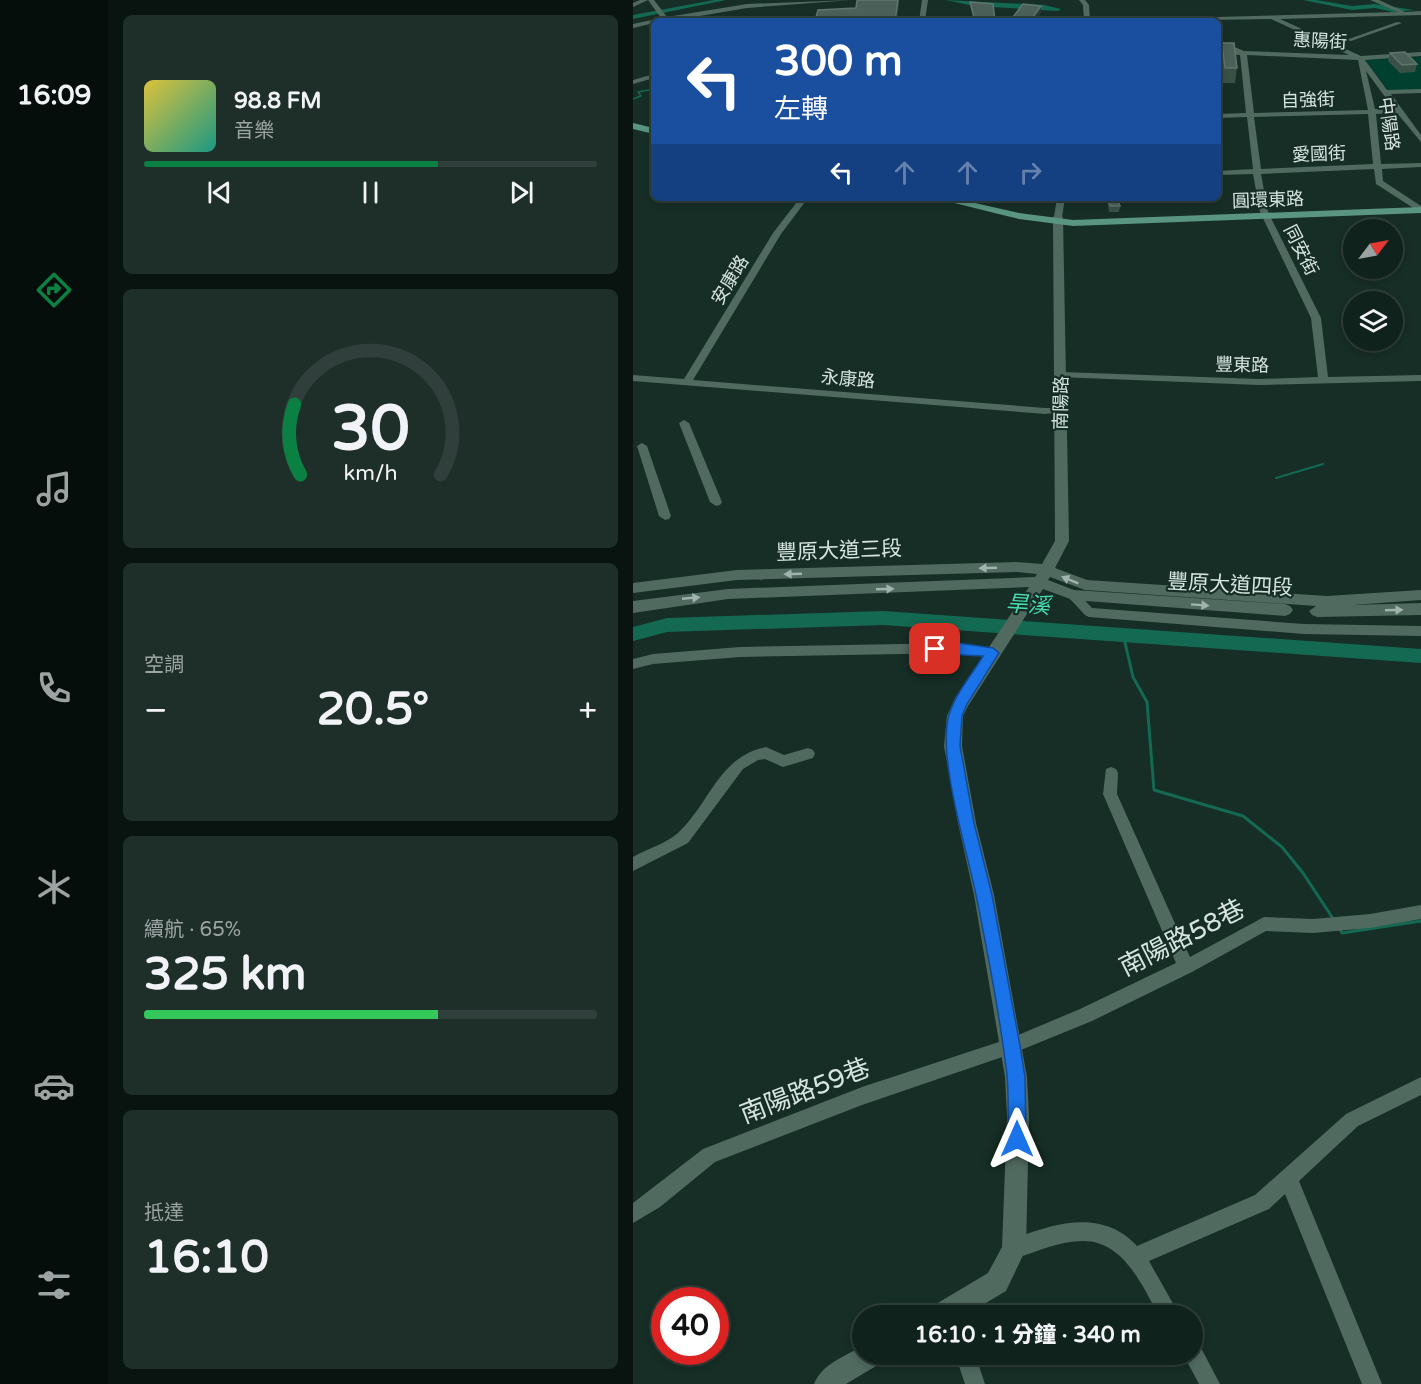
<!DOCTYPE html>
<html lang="zh-TW">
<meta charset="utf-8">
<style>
body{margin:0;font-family:"Varela Round","Noto Sans TC",sans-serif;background:#1e2f29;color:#f1f3f6;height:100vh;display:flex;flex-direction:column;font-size:22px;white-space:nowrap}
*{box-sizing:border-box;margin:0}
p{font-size:20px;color:#9ca4a3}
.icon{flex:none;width:33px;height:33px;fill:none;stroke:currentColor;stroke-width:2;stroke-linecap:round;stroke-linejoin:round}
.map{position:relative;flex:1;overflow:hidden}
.panel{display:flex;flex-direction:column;gap:15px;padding:15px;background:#09130f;width:525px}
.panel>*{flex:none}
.top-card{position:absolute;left:18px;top:18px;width:570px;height:183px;border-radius:9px;box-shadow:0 3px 9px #0003,0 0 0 2px #303f3b;background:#1a4fa0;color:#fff;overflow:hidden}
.needle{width:39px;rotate:58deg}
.fabs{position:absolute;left:710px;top:219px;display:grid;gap:12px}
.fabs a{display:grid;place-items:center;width:60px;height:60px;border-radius:50%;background:#10221c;box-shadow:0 3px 9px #0003,0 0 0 2px #303f3b;font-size:30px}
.speed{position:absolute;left:18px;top:1287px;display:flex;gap:12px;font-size:30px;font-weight:700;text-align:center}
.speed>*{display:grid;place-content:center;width:78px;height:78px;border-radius:50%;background:#10221c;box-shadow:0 3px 9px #0003,0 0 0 2px #303f3b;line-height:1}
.speed .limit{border:9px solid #d22;background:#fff;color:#111}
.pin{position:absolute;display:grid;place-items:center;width:51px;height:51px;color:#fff;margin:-26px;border-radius:12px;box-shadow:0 3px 9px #0006}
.me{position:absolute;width:66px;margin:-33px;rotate:0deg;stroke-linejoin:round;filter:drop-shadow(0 0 4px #0008)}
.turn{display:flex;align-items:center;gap:21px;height:126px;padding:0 24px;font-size:27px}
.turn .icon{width:78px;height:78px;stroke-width:2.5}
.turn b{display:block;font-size:42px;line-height:51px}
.lanes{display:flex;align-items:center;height:57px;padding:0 24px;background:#0003;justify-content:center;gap:30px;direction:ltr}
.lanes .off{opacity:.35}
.big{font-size:45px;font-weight:800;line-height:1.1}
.panel .tile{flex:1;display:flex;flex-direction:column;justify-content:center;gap:9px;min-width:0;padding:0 21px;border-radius:9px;background:#1e2f29}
.panel .dial{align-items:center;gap:0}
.dial svg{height:156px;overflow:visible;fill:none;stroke:#303f3b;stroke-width:7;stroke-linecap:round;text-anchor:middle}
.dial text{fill:#f1f3f6;stroke:none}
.song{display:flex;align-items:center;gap:18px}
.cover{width:72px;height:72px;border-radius:9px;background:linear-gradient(135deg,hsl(50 70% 55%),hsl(170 70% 35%))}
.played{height:6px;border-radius:3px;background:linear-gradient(90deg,#0b8043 65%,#303f3b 65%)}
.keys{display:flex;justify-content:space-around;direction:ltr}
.heat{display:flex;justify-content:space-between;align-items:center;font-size:33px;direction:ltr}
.charge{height:9px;border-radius:4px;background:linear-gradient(90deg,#34c759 65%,#303f3b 0)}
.trip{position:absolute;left:219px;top:1305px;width:351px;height:60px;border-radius:30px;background:#10221c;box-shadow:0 3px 9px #0003,0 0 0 2px #303f3b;font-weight:800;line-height:60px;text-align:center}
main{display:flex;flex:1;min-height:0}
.dock{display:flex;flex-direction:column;width:108px;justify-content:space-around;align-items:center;background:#060e0b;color:#9ca4a3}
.dock .icon{width:42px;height:42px}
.dock .current{color:#0b8043}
.dock b{font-size:27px;color:#f1f3f6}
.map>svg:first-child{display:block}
.green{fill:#013f2f}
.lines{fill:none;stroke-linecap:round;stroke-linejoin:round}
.stream-far2{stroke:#146952;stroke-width:1.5}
.stream-far1{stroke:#146952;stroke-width:2}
.stream{stroke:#146952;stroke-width:3}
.canal{fill:#146952;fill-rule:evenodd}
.river{fill:#146952;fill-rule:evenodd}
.minor{fill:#506a60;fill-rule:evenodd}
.tertiary{fill:#506a60;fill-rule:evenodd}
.primary{fill:#599580;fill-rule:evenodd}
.wall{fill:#395047}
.shaded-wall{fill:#243c33}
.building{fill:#4a6058;stroke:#60756d;stroke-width:1.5}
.oneway{fill:#a0b3ac}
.route{fill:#1a73e8;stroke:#114b97;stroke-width:1.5}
.labels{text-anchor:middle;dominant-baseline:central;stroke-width:4.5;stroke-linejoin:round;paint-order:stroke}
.far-street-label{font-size:18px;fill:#d6e4de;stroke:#162e26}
.street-label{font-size:21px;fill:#d6e4de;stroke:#162e26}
.water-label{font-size:22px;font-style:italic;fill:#4adbb0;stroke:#162e26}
.near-street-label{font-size:26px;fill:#d6e4de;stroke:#162e26}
</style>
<main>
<nav class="dock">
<b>16:09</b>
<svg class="icon current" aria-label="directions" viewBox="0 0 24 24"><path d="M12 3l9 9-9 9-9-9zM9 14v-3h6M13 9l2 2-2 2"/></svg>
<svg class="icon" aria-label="music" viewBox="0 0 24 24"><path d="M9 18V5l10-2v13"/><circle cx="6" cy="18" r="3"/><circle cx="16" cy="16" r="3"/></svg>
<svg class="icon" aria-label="phone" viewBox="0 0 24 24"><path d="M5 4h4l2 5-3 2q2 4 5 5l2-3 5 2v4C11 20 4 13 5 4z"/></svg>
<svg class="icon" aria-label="climate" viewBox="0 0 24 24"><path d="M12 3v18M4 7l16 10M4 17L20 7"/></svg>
<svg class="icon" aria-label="car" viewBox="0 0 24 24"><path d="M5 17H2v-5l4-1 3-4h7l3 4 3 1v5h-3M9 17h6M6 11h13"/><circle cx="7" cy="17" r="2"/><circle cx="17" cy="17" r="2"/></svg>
<svg class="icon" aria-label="filters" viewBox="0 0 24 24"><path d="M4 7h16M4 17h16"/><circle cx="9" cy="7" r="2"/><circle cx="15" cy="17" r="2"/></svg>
</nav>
<section class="panel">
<div class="tile">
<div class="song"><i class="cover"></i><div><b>98.8 FM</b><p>音樂</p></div></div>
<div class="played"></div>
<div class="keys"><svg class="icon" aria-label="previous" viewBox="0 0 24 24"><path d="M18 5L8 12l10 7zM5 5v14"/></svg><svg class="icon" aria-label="pause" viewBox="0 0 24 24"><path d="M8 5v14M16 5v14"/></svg><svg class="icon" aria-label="next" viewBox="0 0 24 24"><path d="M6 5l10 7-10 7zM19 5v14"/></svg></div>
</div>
<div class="tile dial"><svg viewBox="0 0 100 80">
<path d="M14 69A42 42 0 1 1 86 69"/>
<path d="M14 69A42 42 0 0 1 11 33" stroke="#0b8043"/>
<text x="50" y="56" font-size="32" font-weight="700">30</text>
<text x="50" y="72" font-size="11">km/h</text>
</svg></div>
<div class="tile"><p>空調</p>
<div class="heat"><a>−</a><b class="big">20.5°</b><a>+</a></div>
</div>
<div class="tile"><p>續航 · 65%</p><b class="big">325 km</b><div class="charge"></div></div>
<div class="tile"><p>抵達</p><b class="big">16:10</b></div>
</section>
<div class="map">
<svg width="788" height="1384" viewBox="0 0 788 1384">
<rect width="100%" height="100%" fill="#162e26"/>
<!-- green -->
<path class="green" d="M788,57V90L756,92L733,60Z"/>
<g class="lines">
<!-- stream-far2 -->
<path class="stream-far2" d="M0,99L8,96L5,92L21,89"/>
<!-- stream-far1 -->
<path class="stream-far1" d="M643,478L690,464"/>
<!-- stream -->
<path class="stream" d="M490,634L500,677L514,702L521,790L610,816L649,847L670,873L701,920
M706,928L709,933L788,921"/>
<!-- canal -->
<path class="canal" d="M81,0H93L0,19V15Z
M312,0L411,5L428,9L425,11L342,6Z
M670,0H683L719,6L742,4L781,10L760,12L742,8L719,10Z"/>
<!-- river -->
<path class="river" d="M250,611L788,649V663L250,625L34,632L0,641V627L34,618Z"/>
<!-- minor -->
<path class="minor" d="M7,0H21L34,17L114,4L218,0L114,8L37,21H21V23L0,28V24L28,18L15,0L0,7V3Z
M289,0H295L292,21H286Z
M446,0H452L456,5L457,21H451L450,5Z
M737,0H746L772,12L788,11V15L647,19L728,56L788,52V56L732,60L754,90L788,89V93L758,94L788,135V142L764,113L743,114L748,164L788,163V167L749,169L750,181L788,206V213L743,184L741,169L628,174L635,212L688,318L695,377L788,375V381L626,385L425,377L424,375L429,372L626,379L685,377L678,318L627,212L620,174L585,175V171L620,169L614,117L585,118V114L613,113L607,55L585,54V50L599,51L585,44V40L611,51L716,55L638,19L508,21L511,19L765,12ZM614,55L725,60L735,110L621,113ZM733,71L761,109H742ZM735,114L740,164L628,169L621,117Z
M764,22L769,23L718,41L713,40Z
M21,74V78L0,84V80Z
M167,198H175L148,234L60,380L412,408H432V412L412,414L0,381V375L51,379L140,233Z
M424,198H432L429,217L425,220L421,217Z
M51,420L56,423L89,502L87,505L83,506L77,502L46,423Z
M9,443L14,446L38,516L36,519L32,520L26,516L4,446Z
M440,591L444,592L459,608L671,624L788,626V636L671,634L456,617L452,615L436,598L434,595L436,592Z
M325,643L360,648L367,653L360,658L325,653L107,657L20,664L0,669V659L20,654L107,647Z
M133,747L151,755L175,748L180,750L182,754L180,758L150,767L132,759L125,760L110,769L55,843L0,871V857C14,849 34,843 45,833C77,803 86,756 133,747Z
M478,767L483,769L485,773L484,794L557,957L631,917L680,919L737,914L788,905V919L737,928L680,933L633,931L559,972L459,1021L378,1054L229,1105L82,1162L27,1207L0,1223V1203L70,1149L229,1087L378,1038L447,1009L543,963L470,794L473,769Z
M788,1077V1095L725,1126L666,1181L749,1384H729L652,1194L636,1209L516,1261L547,1316H526C509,1285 490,1240 449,1241C426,1241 403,1252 381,1259L374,1256L371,1249L374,1242C417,1224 468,1207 504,1246L622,1195L713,1114Z
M560,1343L567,1346L587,1384H566L550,1354H560Z
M322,1354H342L352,1384H332Z"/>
<!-- tertiary -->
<path class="tertiary" d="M425,214L430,217L436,541L422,568L454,580L694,596L788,590V600L720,605L788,603V615L684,617L679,615L676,611L683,606L452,590L417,577L415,580L441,590L652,604L657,606L660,610L657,614L652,616L440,600L410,589L335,706L330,716L329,746L343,823L361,895L394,1077L396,1117L393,1249L373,1291L331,1316H295L298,1307L355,1273L369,1247L374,1117L372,1077L341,895L325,823L311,746L314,716L322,698L396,587L95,599L0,613V601L95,589L402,577L404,574L384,572L104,580L0,593V583L104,570L384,562L409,564L422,541L420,217Z
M230,1346V1354H251L248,1363L213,1384H181C189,1364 212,1356 230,1346Z"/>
<!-- primary -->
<path class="primary" d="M0,123L21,128V134L0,129Z
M301,198H320L386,213L440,220L788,207V213L440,226L386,219Z"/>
</g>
<!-- wall -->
<path class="wall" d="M589,43L604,68L602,83H590L587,58Z
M757,53L784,64L782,72L767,73L755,61Z
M474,198H484L487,206L486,212H476Z"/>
<!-- shaded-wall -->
<path class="shaded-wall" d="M265,0H266V6L264,21H262Z
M408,6V13L402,21H397Z"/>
<!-- building -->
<path class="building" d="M224,0H265L262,21H182L185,10L223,8Z
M337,2L360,4L362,21H342Z
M390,4L408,6L397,21H377Z
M589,43H601L604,68H592Z
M772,52L784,64L769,65L757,53Z
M475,198H484L487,206H477Z"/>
<!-- one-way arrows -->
<defs><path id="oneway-solid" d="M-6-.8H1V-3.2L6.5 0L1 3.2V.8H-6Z" transform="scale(1.5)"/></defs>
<g class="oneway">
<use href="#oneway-solid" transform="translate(355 568) rotate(178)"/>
<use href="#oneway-solid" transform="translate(160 574) rotate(178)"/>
<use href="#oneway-solid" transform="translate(437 580) rotate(-158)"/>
<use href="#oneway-solid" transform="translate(252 589) rotate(-2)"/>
<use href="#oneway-solid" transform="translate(58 598) rotate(-5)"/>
<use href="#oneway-solid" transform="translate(567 605) rotate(4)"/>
<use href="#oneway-solid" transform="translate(761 610) rotate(-2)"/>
</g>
<!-- route -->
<path class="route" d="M325,643L360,648L366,653L334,704L329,716L327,746L341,823L359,895L387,1046L392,1077L393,1139L391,1145L384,1148L378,1145L375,1139C375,1118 376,1096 374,1075C367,1015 355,954 343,895C334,850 304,756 316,715C322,694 339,675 350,656C339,655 301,655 296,649L302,644Z"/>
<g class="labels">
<!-- far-street labels -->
<g class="far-street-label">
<text transform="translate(687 41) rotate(3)">惠陽街</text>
<text transform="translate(675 100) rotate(-2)">自強街</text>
<text transform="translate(756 124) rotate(82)">中陽路</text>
<text transform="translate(686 154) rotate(-2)">愛國街</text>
<text transform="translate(635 200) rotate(-2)">圓環東路</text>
<text transform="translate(668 250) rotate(63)">同安街</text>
<text transform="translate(97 280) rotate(-59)">安康路</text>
<text transform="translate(609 365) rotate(1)">豐東路</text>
<text transform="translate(215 379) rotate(5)">永康路</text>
<text transform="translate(428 403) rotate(-89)">南陽路</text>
</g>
<!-- street labels -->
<g class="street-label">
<text transform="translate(206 551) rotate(-2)">豐原大道三段</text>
<text transform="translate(597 585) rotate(3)">豐原大道四段</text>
</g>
<!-- water labels -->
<g class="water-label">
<text transform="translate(395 605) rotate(4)">旱溪</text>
</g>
<!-- near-street labels -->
<g class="near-street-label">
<text transform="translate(549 938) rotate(-27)">南陽路58巷</text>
<text transform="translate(172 1091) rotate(-21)">南陽路59巷</text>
</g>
</g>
</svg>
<div class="fabs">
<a><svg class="needle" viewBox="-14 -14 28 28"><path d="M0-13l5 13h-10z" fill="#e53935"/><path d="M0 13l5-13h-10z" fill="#9ca4a3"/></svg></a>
<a><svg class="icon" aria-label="layers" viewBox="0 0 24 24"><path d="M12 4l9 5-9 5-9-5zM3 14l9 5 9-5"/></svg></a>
</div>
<div class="speed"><div class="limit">40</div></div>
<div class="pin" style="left:302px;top:649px;background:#d93025"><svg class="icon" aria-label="arrive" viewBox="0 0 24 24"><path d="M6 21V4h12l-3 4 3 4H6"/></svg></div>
<svg class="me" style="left:384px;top:1139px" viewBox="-20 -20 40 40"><path d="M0-17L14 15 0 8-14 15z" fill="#1a73e8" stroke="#fff" stroke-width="4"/></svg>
<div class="trip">16:10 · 1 分鐘 · 340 m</div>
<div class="top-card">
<div class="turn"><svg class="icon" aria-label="left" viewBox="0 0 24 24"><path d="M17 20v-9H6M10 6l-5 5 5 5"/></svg><div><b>300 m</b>左轉</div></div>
<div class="lanes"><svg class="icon" aria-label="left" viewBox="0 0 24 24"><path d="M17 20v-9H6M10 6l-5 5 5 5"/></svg><svg class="icon off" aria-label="ahead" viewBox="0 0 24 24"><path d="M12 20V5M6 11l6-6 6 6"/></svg><svg class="icon off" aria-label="ahead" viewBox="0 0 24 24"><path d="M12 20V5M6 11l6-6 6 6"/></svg><svg class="icon off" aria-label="right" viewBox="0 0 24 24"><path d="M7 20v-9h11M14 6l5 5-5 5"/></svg></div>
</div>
</div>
</main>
